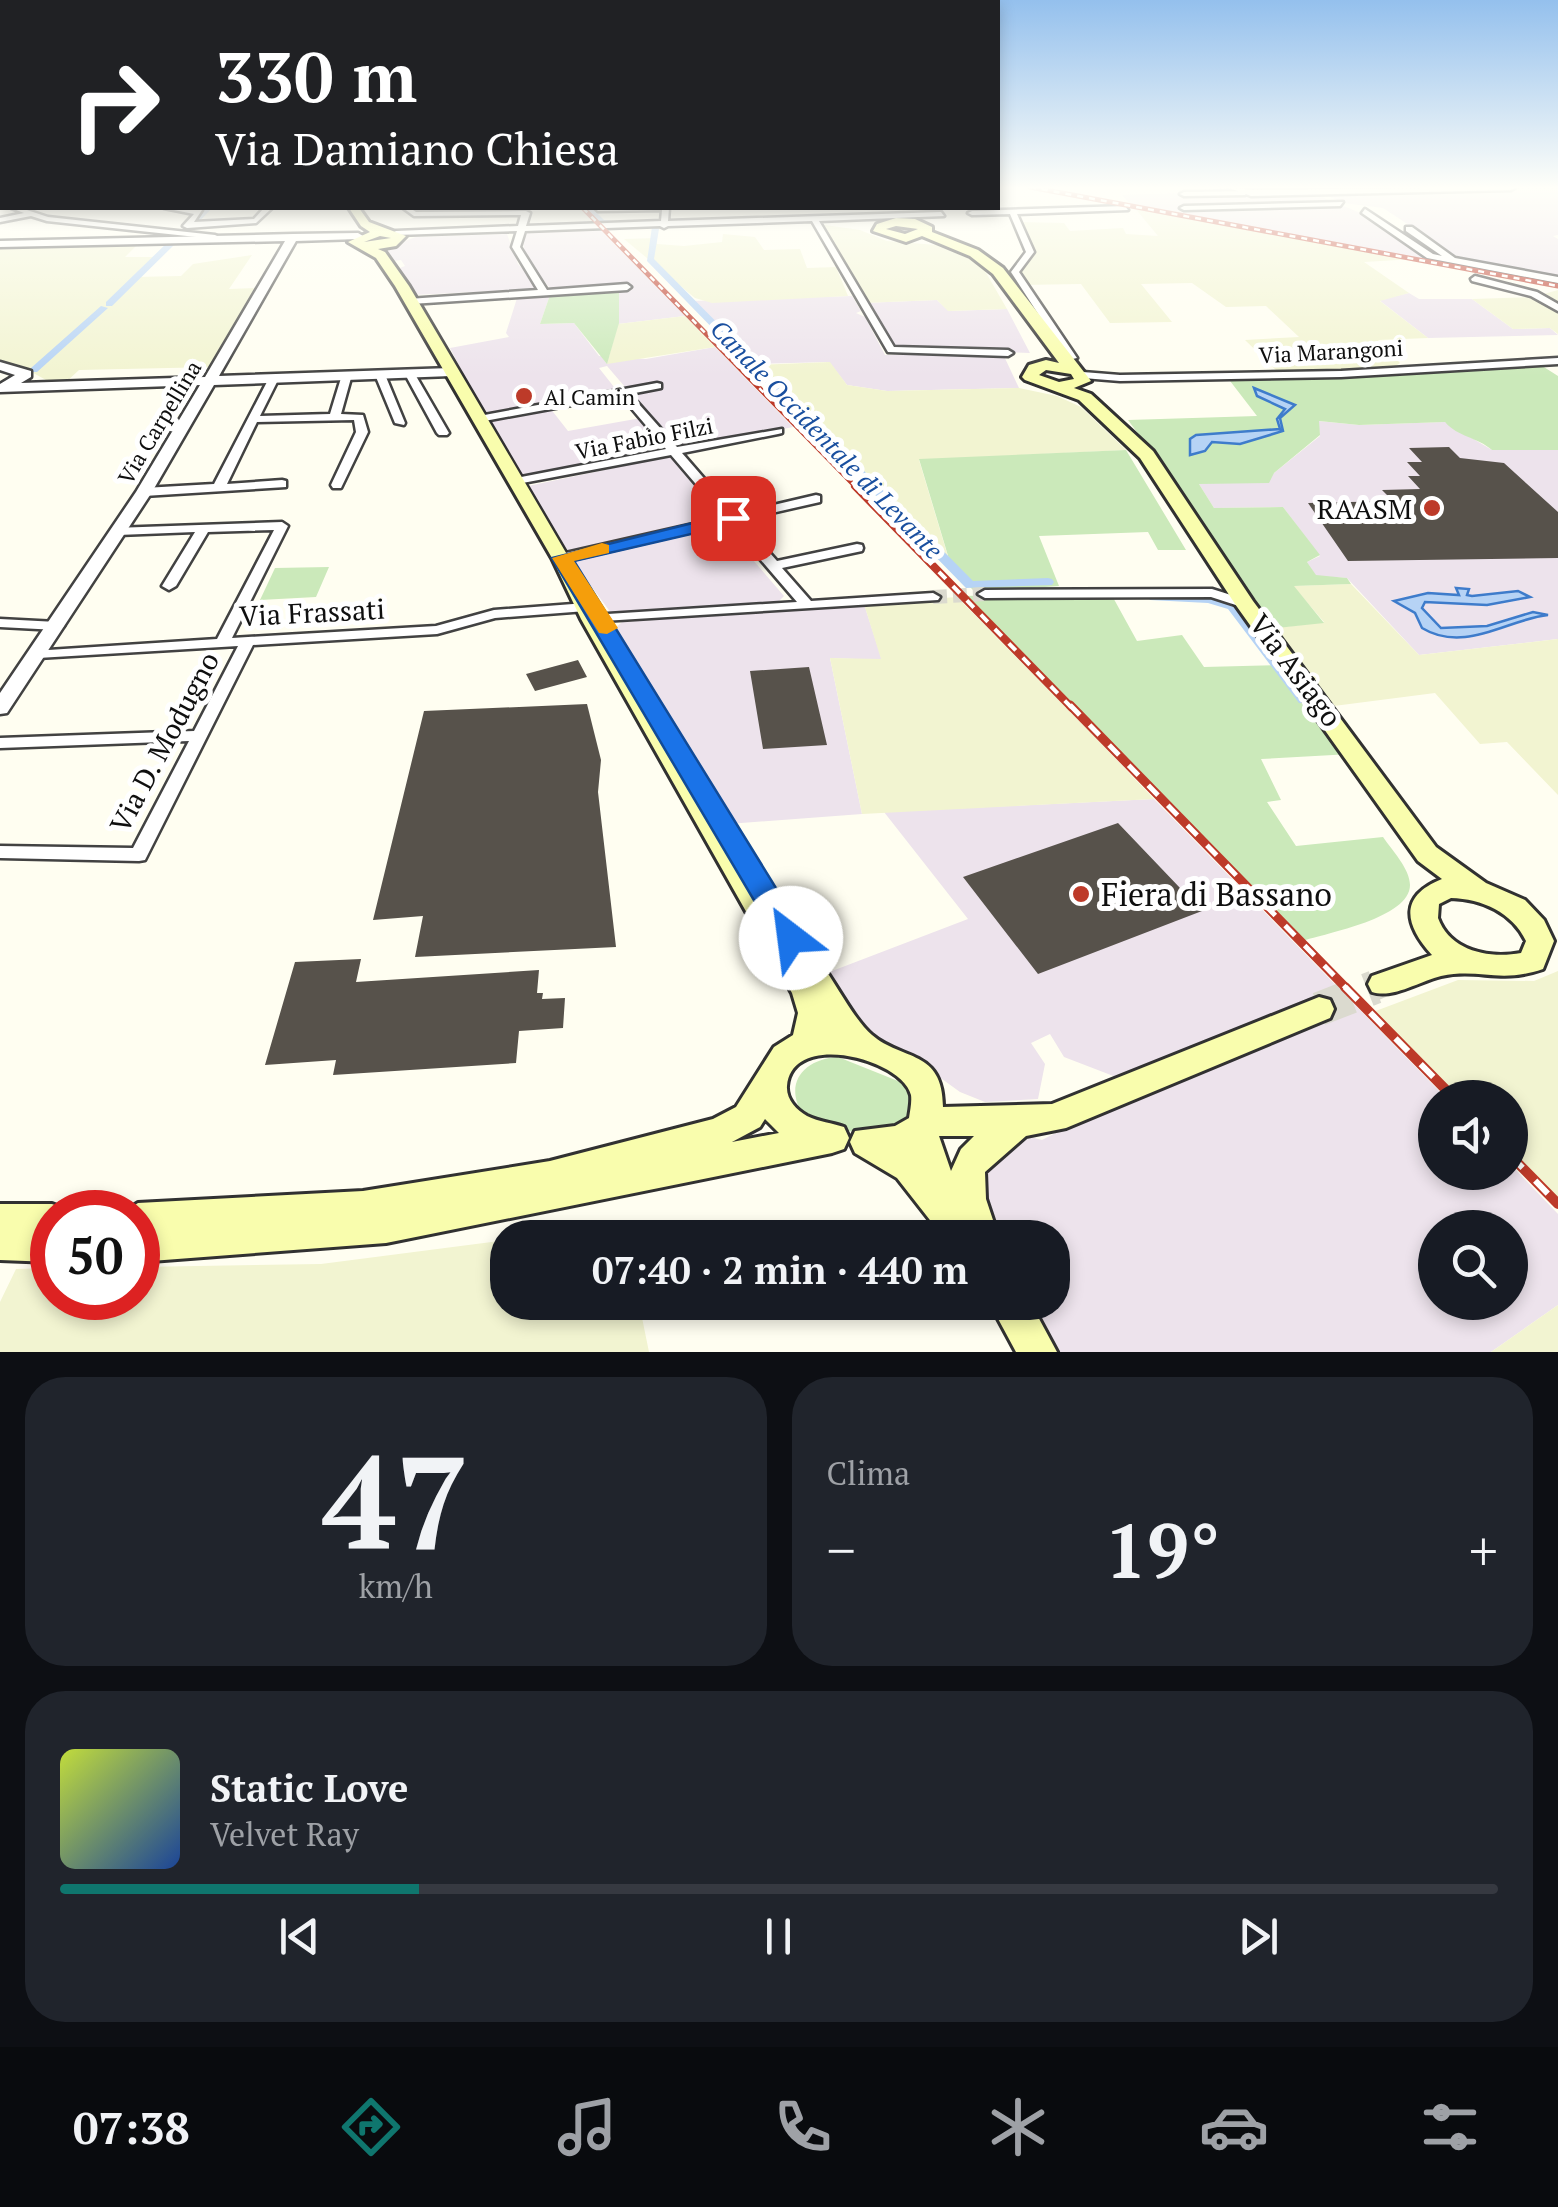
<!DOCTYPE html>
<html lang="it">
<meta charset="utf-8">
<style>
body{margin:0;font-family:"PT Serif",serif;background:#20242c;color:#f1f3f6;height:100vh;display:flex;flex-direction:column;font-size:38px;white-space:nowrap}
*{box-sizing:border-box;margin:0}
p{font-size:32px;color:#9ea1a6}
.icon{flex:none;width:55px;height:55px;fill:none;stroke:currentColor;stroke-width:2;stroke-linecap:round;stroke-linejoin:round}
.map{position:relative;height:1352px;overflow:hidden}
.panel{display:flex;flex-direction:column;gap:25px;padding:25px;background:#0d0f14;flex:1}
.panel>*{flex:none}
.guide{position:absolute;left:0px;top:0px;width:1000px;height:210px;box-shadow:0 5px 15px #0003;background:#202124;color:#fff;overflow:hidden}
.controls{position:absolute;left:1418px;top:1080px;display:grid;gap:20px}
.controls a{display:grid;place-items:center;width:110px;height:110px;border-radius:50%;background:#171b24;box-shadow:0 5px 15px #0003;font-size:50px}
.speed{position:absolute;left:30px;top:1190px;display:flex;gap:20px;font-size:50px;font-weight:700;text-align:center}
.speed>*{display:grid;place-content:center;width:130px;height:130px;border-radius:50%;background:#171b24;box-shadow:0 5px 15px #0003;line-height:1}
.speed .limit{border:15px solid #d22;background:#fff;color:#111}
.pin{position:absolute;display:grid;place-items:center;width:85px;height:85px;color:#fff;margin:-42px;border-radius:20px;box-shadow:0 5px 15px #0006}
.me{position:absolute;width:110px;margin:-55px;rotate:330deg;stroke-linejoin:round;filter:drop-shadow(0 0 8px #0008)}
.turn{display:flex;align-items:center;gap:35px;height:210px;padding:0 50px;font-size:45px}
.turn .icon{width:130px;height:130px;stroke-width:2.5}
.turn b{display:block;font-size:70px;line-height:85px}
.big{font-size:75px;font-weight:600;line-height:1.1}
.panel .card{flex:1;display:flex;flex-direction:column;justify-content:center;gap:15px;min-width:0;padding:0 35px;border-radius:40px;background:#20242c}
.panel .dial{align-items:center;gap:0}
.dial b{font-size:130px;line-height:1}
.song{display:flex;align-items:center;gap:30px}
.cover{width:120px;height:120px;border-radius:15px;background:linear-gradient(135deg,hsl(70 70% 55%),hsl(220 70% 35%))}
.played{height:10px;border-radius:5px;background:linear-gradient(90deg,#0f766e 25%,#363941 25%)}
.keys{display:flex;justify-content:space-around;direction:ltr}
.heat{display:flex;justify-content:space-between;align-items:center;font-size:55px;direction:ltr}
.panel .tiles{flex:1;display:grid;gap:25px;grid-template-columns:1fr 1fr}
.card:last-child{grid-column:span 2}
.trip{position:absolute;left:490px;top:1220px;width:580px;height:100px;border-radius:40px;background:#171b24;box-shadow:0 5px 15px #0003;font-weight:600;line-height:100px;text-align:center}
.menu{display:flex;height:160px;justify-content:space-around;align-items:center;background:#090b0e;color:#9ea1a6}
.menu .icon{width:70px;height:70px}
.menu .current{color:#0f766e}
.menu b{font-size:45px;color:#f1f3f6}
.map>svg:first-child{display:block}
.industrial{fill:#ede3ec;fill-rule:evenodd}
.farmland{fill:#f2f4d1}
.green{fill:#cbe9ba}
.water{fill:#b6d3f5;stroke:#3e7ccb;stroke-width:2.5}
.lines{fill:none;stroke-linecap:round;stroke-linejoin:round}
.canal{fill:#b6d3f5;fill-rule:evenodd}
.building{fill:#57524b}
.minor-tunnel{stroke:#dbdacf;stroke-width:14;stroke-dasharray:14 6;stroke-linecap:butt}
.secondary-tunnel-far1{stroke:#dbdacf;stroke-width:26;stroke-dasharray:26 14;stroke-linecap:butt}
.secondary-tunnel{stroke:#dbdacf;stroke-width:34;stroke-dasharray:34 18;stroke-linecap:butt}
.minor-casing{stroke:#424242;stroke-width:5}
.tertiary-casing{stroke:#424242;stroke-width:5}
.secondary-casing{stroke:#313131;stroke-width:6}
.minor{fill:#fff;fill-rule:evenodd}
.tertiary{fill:#fff;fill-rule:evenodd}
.secondary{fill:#f9fdad;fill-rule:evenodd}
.rail-far3-casing{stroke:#bd3a29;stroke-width:5}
.rail-far2-casing{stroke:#bd3a29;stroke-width:8}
.rail-far1-casing{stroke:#bd3a29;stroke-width:9}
.rail-casing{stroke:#bd3a29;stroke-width:10}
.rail-far3{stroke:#fff;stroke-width:2.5;stroke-dasharray:6;stroke-linecap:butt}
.rail-far2{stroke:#fff;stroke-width:4;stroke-dasharray:10;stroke-linecap:butt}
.rail-far1{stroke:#fff;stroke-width:5;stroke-dasharray:14;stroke-linecap:butt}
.rail{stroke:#fff;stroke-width:6;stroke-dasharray:18;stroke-linecap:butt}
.route{fill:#1a73e8;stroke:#114b97;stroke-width:2.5}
.slow{fill:#f59e0b}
.poi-dot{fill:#bd3a29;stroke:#fff;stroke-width:4}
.labels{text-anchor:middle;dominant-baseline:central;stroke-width:10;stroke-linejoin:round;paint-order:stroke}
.far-street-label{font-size:22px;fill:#0f0f0f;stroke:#fff}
.far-poi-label{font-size:22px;fill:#0f0f0f;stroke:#fff;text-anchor:start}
.far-water-label{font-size:25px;font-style:italic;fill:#194f9f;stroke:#fff}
.poi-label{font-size:28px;fill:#0f0f0f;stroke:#fff;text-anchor:end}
.street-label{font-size:28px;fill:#0f0f0f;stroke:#fff}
.near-poi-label{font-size:32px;fill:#0f0f0f;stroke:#fff;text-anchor:start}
</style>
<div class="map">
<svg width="1558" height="1352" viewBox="0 0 1558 1352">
<rect width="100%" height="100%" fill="#fffef1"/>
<!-- industrial -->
<path class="industrial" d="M1504,187H1558V235L1553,236L1558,239V280L1464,261L1383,208L1344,203L1326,195Z
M1235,191L1312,193L1370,217L1379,223L1376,226L1425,255L1558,285L1131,205L1122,195Z
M594,222L597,226L685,316L618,324L548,286L525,256L522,234L543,225Z
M507,234L518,264L537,285L533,289L414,295L397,269L405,266L401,260L393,261L386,248L416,237Z
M551,292L540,324L574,323L599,356L646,359L715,347L793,427L679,450L607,366L599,368L618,392L484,414L450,348L509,337L506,333L518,295Z
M1409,293L1419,299H1472L1513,329L1550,328L1558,335L1428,338L1379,300Z
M852,296L861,311L856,313L865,317L885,355L1003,354L1019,388L887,391L847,385L829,362L754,364L693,301Z
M937,300L949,311L1007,309L1030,353L892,348L863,303Z
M550,408L568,431L641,418L660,442L654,444L660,452L525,480L490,425L495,418Z
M1318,421L1359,425L1445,422L1492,450H1558V639L1419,655L1347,578L1316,576L1307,562L1320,556L1283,507L1214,508L1199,484L1274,473L1320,436Z
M671,456L701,492L696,496L718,512L711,519L568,551L528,486Z
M722,524L784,596L779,601L611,613L572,560Z
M864,604L882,660L830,658L862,814L728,824L615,628L622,622Z
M1154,799L1445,1097L1435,1098V1172H1510V1164L1558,1214V1305L1491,1352H1051L1020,1303L1052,1302V1238L979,1237L976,1172L1023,1135L1042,1140L1135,1092L1122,1074L1116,1077L1064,1057L1050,1034L1031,1043L1045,1064L1038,1099L985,1102L960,1092L899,1048L854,1034L819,976L968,919L884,812ZM1435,1228H1510V1302H1435Z"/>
<!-- farmland -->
<path class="farmland" d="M1134,207L1414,259L1364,262L1409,293L1380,301L1428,338L1378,340L1400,363L1394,367L1278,372L1245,340L1299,337L1266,306L1226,307L1192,283L1141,284L1172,322L1110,323L1081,284L1020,285L1013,270L1030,255L1012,222L1064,223L1070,231L1123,228L1126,234L1158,236Z
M818,224L860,230L887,241L936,245L965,257L981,264L1007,309L948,311L937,300L863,303Z
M723,234L755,237L764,250L800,249L807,268L836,267L848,296L712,303L695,298L624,239L656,238L657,244L684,246L722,242Z
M139,243L125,257H155L135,277L181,276L193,264L252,255L229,289L259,288L213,367L79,370L65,383L46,380L19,365L0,364V247Z
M1558,290V334L1550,328L1513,329L1472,299L1533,297Z
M685,316L715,347L607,364L618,324Z
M830,362L847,385L887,391L1019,388L1057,396L1081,407L1126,450L919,460L949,560L758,365Z
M1351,584L1419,655L1558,639V795L1507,742L1480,744L1435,693L1326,707L1267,629L1324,622L1293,586Z
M957,597L1091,733L1154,799L862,814L830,658L881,659L864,604Z
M1558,971V1202L1510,1153V1098L1456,1097L1373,1012L1458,980L1534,981Z
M507,1240L508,1302L639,1303L649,1352H0V1302L16,1269L52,1268V1298H138V1267L321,1264Z
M1558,1305V1352H1491Z"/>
<!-- green -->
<path class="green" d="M619,287V323L607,364L574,323L540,324L551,292Z
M1536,362L1558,376V450H1492C1477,437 1458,437 1445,422L1359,425L1319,421L1320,435L1274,473L1269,483L1199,484L1214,508L1283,507L1320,555L1307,562L1316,575L1347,578L1351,584L1294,586L1324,623L1267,629L1170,477L1128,420L1257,416L1227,377Z
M1126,450L1186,550H1158L1148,532L1039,536L1059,586L975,592L952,569L919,459Z
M329,567L316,597L260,600L275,568Z
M1110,592L1137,641L1182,635L1204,667L1285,665L1351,754L1261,759L1281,800L1267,802L1296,846L1383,837C1392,850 1410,869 1410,885C1410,918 1327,933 1302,941L964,596Z
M838,1057L908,1085L918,1116C871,1144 852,1133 803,1115C783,1083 804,1059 838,1057Z"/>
<!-- water -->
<path class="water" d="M1254,388L1295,405L1280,418L1283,431L1240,444L1212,442L1205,451L1190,455V439L1196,435L1280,429L1277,419L1285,409L1257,396Z
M1456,588L1469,589L1467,595L1472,596L1518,591L1530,597L1487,605L1425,602L1422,608L1441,628L1487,626L1533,612L1548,615C1508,619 1465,654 1422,628L1415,613L1394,601L1428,593L1459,595Z"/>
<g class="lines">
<!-- canal -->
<path class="canal" d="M206,208H212L196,225H190V221Z
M586,208H592L604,220L636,224L632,226L599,224Z
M652,227L659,229L654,259L973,581L1048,578L1052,579L1054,582L1052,585L966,588L647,261Z
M170,240L177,242L112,306H106V302Z
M101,306L108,308L37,372H31V368Z
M1154,593L1209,595L1238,603L1309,697L1311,700L1309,703H1299L1228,609L1208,603L1150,600L1148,597L1150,594Z"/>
</g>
<!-- building -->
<path class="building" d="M1449,447L1460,458L1504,463L1558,512V558L1348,561L1308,503L1393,501L1382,490L1420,489L1408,476H1420L1407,462H1422L1409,448Z
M578,660L587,677L535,691L526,674Z
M809,667L827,745L763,749L750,671Z
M587,704L601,760L598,792L616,947L415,957L423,916L373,920L424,711Z
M1118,823L1202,911L1038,974L963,877Z
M361,959L356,982L539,970L537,993H543L542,999L565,998L563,1028L519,1031L516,1063L333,1075L336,1060L265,1065L295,962Z"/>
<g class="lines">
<!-- minor-tunnel -->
<path class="minor-tunnel" d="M933,597L985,594"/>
<!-- secondary-tunnel-far1 -->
<path class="secondary-tunnel-far1" d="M1369,990L1383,984"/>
<!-- secondary-tunnel -->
<path class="secondary-tunnel" d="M1319,1009L1375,987"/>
<!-- minor casing -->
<g class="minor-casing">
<path id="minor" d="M1490,187H1499L1495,189Z
M1248,191L1245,195L1184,196L1180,194L1184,192Z
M1343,202L1340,206L1184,210L1180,208L1184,206Z
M1125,206L1128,210L1017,214L1034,252L1019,272L1077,358L1068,360L1011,272L1026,252L1010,214L972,215L968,213L972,211Z
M11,208H21L48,217L215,235L219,237L215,239L47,221L31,216L0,222V218L24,213Z
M164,208L202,210L194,222L254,219L264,208H272L256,223L187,228L183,226L194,214Z
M403,208H410L416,212L526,211L530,213L526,226L661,221L662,210L598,211L595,208H669L668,221L941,212L944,216L819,221L894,347L1008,350L1013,353L1008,356L888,352L812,221L668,226L664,228L660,226L525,231L520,247L547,290L627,284L631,287L627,290L411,304L408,303V299L538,290L512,247L517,231L396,235L392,233L396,231L518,226L521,215L414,216Z
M1365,209L1433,254L1442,256L1406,231V227H1412L1455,258L1558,277V283L1427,258L1362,213Z
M1475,276L1537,292L1558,304V311L1531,296L1472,281L1471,279Z
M1558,358V364L1341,377L1120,381L1083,378L1078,375L1083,372L1120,375L1341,371Z
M381,374L386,377L405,423L404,425L395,423L376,377Z
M407,374L416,376L449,433L447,435H439L437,433L406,376Z
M346,375L351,378L341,414L363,415L368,432L341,488H333L331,485L356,432L354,420L257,422L227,484L282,480L286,481V487L144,496L138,492L144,488L214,484L269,378L278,380L260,416L330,414L341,378Z
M657,383L661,384V388L630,394L677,447L782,429V433L778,434L682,453L735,514L816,495L820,496V502L741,520L777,561L857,544L862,545L863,548L862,551L782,568L811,601L933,593L940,597L938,600L587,622L585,619L592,615L797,602L729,523L562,562L557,561L555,558L557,555L724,517L671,455L512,485V479L516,478L666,449L621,396L479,422L474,419L479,416Z
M282,522L288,526L232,638L436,626L494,610L586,603L593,607L586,611L495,618L437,634L253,645L145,860L139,861L0,858V846L133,848L189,741L0,748V738L194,731L238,646L38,658L33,657L31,654L33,651L217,639L274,530L208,532L176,586L169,590L162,586L195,532L118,535L112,531L114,528Z
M1212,589L1250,601L1252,604L1245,608L1211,597L985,598L978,594L985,590Z
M0,619L57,622L64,626L57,630L0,627Z"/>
</g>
<!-- tertiary casing -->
<g class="tertiary-casing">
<path id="tertiary" d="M1227,187L1252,190L1516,187L1511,190L1251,196Z
M293,234L358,233L363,236L358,239L296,241L219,376L451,368L458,372L451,376L214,385L152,492L7,713L0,714V693L136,492L200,385L0,392V384L15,375L0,370V362L31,371V377L21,383L205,377L285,241L0,247V241Z"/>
</g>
<!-- secondary casing -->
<g class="secondary-casing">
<path id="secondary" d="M349,208H359L369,222L406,236L396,246L378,249L385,252L409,286C543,511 673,738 806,963L822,965C836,984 855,1021 872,1035C902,1061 943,1049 943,1107L1052,1104L1319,997L1330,1000L1334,1009L1330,1018L1066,1128L1026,1136L985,1172L986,1199L999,1238H944L897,1178L855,1153L850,1142L855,1131L895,1126L909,1118C910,1111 912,1102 911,1095C902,1059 792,1030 787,1086C786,1099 796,1110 807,1116C819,1122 832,1123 844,1127L849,1138L844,1149L832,1153L386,1243L138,1262V1212H124L138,1203L363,1191L550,1161L713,1119L736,1107L774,1047L793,1035L798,1013L792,993L581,619L552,558L395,286L376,258L348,242L370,232L361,226ZM380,236L391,238L364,242ZM765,1119L779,1133L732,1142L760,1127ZM939,1136H974L961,1149L951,1171Z
M896,218L915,219L932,227V232L978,250L1003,268L1091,381L1074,388L1091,394L1153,451L1253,601L1436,847L1486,883L1525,900L1544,920L1554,941L1543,969C1499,984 1481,968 1441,976C1420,981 1393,999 1372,992L1368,984L1372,976L1432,955C1404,924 1399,896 1442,879L1418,861L1235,604L1140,458L1079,400L1025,380L1022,377L1029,365L1046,360L1059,363L993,274L970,256L922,236L906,242L873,231L877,224ZM896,226L918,229L905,234L886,229ZM1046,370L1071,374L1074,379L1059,382L1039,375ZM1451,898C1482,899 1512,912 1526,941L1521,953C1489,959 1450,951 1438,918L1439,904Z
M0,1204H52L65,1209L66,1212H52V1262L0,1260Z
M989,1302H1030L1057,1352H1016Z"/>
</g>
<!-- minor -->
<use href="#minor" class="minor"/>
<!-- tertiary -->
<use href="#tertiary" class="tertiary"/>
<!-- secondary -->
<use href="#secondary" class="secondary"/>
<!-- rail-far3 casing -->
<g class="rail-far3-casing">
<path id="rail-far3" d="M1030,187L1558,286
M583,208L858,489"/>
</g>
<!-- rail-far2 casing -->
<g class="rail-far2-casing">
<path id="rail-far2" d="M855,486L1072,708"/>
</g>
<!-- rail-far1 casing -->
<g class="rail-far1-casing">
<path id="rail-far1" d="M1070,705L1348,990"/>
</g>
<!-- rail casing -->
<g class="rail-casing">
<path id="rail" d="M1345,987L1454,1098
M1510,1155L1558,1204"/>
</g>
<!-- rail-far3 -->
<use href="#rail-far3" class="rail-far3"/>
<!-- rail-far2 -->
<use href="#rail-far2" class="rail-far2"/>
<!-- rail-far1 -->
<use href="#rail-far1" class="rail-far1"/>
<!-- rail -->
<use href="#rail" class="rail"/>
</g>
<!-- sky -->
<linearGradient id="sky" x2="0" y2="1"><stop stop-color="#94c0ed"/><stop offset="0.5" stop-color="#fffff9"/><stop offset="1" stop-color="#fffff9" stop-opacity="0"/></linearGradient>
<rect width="1558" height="376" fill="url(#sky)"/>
<!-- route -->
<path class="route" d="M733,513L742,518L739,523L574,561L802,930L806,938L802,946H781L552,558Z"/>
<!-- slow -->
<path class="slow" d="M602,543L609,545V553L574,561L618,628L607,634L599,633L552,558Z"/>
<!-- markers -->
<g class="poi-dot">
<circle cx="524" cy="396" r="10"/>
<circle cx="1432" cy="508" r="10"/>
<circle cx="1081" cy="894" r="10"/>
</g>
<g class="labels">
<!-- far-street labels -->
<g class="far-street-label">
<text transform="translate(1331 351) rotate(-3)">Via Marangoni</text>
<text transform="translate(159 422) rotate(-59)">Via Carpellina</text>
<text transform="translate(644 438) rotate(-11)">Via Fabio Filzi</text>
</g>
<!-- far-poi labels -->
<g class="far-poi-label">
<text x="544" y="396">Al Camin</text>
</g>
<!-- far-water labels -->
<g class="far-water-label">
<text transform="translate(827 439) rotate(46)">Canale Occidentale di Levante</text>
</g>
<!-- poi labels -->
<g class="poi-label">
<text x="1412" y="508">RAASM</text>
</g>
<!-- street labels -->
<g class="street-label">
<text transform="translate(312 612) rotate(-3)">Via Frassati</text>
<text transform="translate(1296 670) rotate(53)">Via Asiago</text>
<text transform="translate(164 742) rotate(-62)">Via D. Modugno</text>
</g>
<!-- near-poi labels -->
<g class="near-poi-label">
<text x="1101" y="894">Fiera di Bassano</text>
</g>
</g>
</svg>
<div class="controls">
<a><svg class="icon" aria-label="sound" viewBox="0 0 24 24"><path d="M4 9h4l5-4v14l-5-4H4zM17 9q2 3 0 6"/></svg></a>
<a><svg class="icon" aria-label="search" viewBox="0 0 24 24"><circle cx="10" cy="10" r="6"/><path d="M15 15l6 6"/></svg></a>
</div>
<div class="speed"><div class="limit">50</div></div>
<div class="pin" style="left:733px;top:518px;background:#d93025"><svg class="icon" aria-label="arrive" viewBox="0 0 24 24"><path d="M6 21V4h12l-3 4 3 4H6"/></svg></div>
<svg class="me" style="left:791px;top:938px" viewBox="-20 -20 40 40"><circle r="19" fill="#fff"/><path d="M0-13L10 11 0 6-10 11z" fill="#1a73e8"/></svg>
<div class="trip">07:40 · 2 min · 440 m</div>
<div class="guide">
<div class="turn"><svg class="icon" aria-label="right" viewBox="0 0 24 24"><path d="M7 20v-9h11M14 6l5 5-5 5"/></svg><div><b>330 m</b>Via Damiano Chiesa</div></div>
</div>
</div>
<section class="panel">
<div class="tiles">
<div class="card dial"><b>47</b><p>km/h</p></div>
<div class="card"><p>Clima</p>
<div class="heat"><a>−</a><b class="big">19°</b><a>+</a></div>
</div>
<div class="card">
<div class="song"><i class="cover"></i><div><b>Static Love</b><p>Velvet Ray</p></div></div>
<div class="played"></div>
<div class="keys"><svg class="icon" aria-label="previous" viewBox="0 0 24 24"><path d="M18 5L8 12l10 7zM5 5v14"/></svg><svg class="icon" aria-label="pause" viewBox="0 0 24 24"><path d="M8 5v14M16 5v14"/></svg><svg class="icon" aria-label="next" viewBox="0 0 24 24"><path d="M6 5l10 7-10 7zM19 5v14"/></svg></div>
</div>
</div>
</section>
<nav class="menu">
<b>07:38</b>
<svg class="icon current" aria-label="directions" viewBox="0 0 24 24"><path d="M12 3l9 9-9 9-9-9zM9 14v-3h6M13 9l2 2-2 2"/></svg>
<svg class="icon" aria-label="music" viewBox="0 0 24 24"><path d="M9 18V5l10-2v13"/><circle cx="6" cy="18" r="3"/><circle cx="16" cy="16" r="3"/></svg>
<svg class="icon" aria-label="phone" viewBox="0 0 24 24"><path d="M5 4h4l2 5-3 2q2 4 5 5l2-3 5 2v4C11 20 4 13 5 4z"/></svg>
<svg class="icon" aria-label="climate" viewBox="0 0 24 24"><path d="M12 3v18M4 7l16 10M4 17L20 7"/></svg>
<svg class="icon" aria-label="car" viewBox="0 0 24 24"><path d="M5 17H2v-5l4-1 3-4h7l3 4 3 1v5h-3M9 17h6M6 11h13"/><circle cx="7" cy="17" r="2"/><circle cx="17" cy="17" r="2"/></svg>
<svg class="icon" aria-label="filters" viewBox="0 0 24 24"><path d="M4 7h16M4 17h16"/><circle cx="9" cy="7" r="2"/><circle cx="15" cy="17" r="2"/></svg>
</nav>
